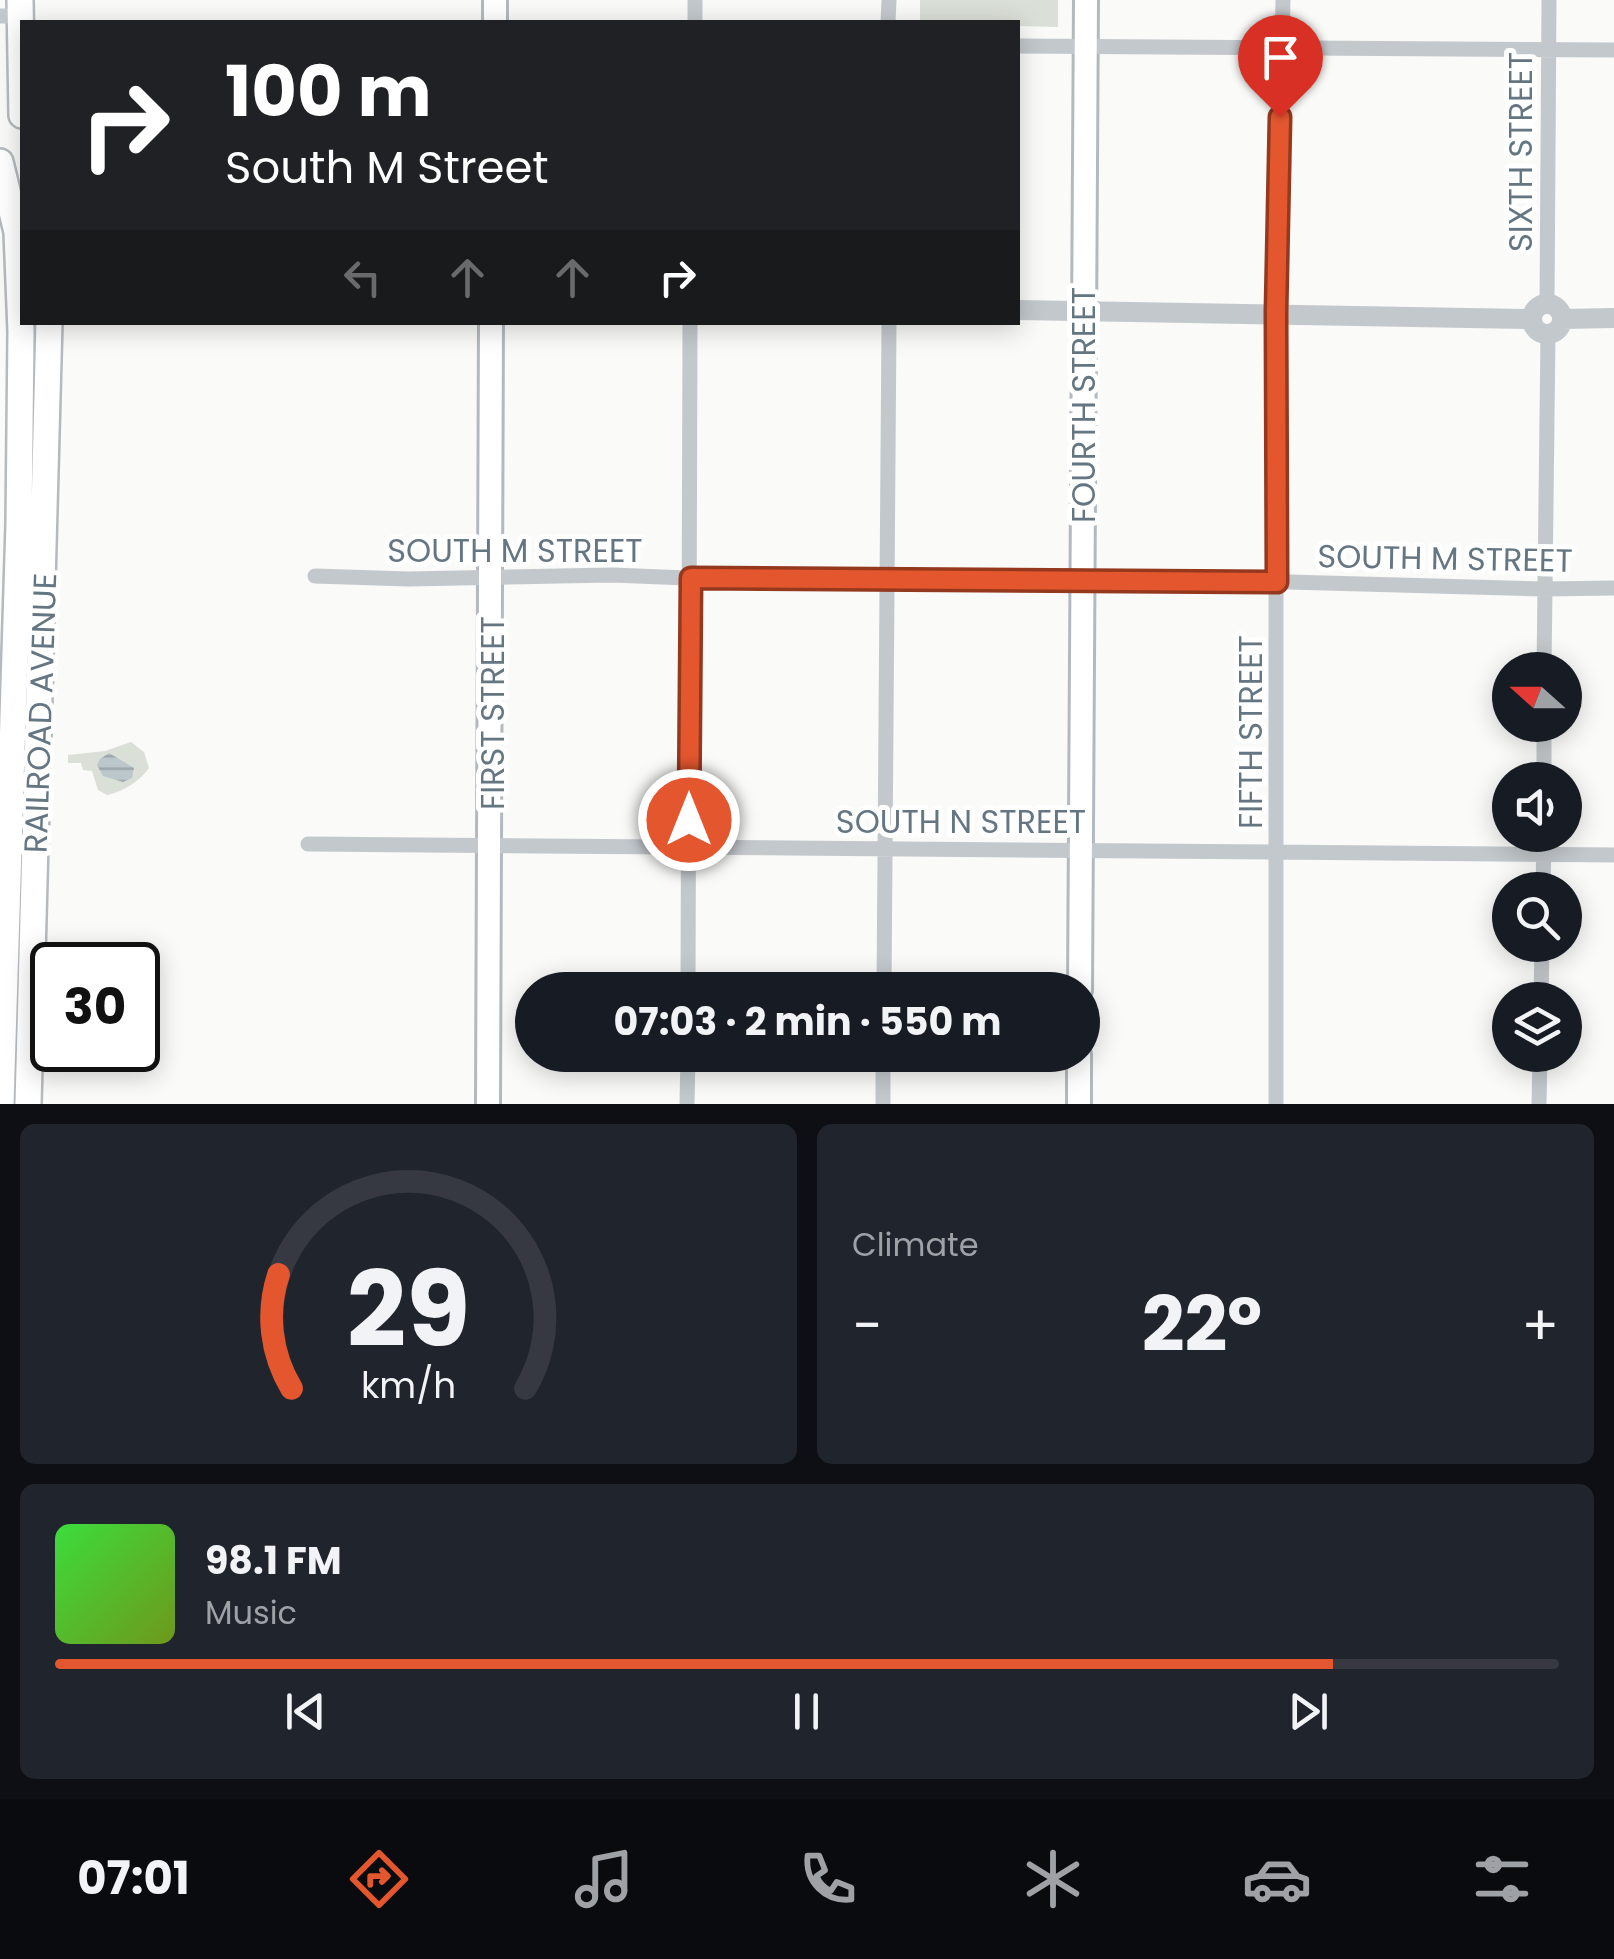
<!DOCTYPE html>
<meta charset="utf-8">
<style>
body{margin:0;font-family:Poppins,sans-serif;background:#20242c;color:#f1f3f6;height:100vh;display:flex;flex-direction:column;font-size:38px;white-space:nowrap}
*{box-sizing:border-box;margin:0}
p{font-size:32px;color:#9ea1a6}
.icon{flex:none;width:55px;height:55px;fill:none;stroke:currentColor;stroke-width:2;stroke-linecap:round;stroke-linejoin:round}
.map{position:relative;height:1104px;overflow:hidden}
.side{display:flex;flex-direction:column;gap:20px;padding:20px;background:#0d0f14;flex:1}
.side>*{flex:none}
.hud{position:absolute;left:20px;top:20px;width:1000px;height:305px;border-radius:0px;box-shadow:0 5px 25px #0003;background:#202124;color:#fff;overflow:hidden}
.needle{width:65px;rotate:291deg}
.controls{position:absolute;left:1492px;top:652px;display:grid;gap:20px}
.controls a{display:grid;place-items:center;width:90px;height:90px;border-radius:50%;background:#171b24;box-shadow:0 5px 25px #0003;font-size:50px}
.speed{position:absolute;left:30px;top:942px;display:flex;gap:20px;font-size:50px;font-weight:700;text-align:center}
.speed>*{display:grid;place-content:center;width:130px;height:130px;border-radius:50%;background:#171b24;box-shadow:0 5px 25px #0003;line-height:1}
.speed .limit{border:5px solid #111;border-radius:15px;background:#fff;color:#111}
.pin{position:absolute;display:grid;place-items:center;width:85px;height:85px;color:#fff;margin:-102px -42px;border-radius:50% 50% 50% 0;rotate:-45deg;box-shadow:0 0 10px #0007}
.pin .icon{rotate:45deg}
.me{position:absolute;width:110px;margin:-55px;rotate:0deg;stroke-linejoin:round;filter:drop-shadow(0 0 8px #0008)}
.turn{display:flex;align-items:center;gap:35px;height:210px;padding:0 40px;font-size:45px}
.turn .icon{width:130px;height:130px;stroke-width:2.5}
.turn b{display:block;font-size:70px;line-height:85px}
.lanes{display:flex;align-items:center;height:95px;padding:0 40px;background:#0003;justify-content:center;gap:50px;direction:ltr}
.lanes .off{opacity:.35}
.big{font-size:75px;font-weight:700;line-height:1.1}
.side .tile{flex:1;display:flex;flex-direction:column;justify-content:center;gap:15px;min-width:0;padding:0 35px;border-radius:15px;background:#20242c}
.side .dial{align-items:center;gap:0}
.dial svg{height:260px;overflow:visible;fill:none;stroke:#363941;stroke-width:7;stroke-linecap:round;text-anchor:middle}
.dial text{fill:#f1f3f6;stroke:none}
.song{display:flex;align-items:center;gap:30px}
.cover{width:120px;height:120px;border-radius:15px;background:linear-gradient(135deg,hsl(120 70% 55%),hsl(80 70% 35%))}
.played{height:10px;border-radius:5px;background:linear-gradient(90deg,#e4572e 85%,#363941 85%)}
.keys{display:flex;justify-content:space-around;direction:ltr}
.heat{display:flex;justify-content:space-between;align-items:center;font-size:55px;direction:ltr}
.side .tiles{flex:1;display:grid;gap:20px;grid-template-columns:1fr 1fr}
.tile:last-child{grid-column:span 2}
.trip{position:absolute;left:515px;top:972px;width:585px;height:100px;border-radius:50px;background:#171b24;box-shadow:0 5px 25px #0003;font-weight:700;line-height:100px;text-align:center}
.dock{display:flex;height:160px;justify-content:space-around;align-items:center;background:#090b0e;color:#9ea1a6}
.dock .icon{width:70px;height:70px}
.dock .current{color:#e4572e}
.dock b{font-size:45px;color:#f1f3f6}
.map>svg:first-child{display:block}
.green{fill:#dadfd7}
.water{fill:url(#water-rules)}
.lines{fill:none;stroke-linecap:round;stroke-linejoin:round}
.secondary-casing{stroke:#b3babf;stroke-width:28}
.primary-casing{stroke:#b5babe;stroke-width:30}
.minor{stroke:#c3c8cc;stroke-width:15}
.tertiary{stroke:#c3c8cc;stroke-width:20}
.secondary{stroke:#fff;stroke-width:22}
.primary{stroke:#fff;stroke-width:25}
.route-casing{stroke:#94391e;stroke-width:25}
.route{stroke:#e4572e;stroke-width:18}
.labels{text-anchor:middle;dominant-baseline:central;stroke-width:10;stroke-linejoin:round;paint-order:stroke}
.street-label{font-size:32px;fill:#657683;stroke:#fff}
</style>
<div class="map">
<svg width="1614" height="1104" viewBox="0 0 1614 1104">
<defs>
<pattern id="water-rules" width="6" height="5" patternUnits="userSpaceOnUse" patternTransform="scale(2.5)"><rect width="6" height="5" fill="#bbc7cb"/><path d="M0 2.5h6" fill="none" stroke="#9ca6aa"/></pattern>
</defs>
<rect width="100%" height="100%" fill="#fafaf8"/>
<!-- green -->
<path class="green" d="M920,0H1058V27L1018,26V22H920Z
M131,742L144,752L149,768C140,781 123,792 107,795L98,790L92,771L83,770L81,763H68V755L105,751Z"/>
<!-- water -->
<path class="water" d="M109,753L134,768L132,778L123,782L103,776L97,765L100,759Z"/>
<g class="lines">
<!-- secondary casing -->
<g class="secondary-casing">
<path id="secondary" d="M495,22V0
M1080,990L1086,0
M488,1104L491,322
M1079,1104V1055"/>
</g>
<!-- primary casing -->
<g class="primary-casing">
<path id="primary" d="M20,0L22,115
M0,162L17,232L21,332L19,524L1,1104
M28,1104L49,322"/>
</g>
<!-- minor -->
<path class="minor" d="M0,16H20
M695,22V0
M888,22L889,0
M1018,46L1614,50
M1547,304L1549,0
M315,576L408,579L612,575L712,579L1255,581L1544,589L1614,588
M1544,670L1548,334
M1544,780V725
M308,844L1614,855
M1543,890L1544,835
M688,990L690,322
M884,990L889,322
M1541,1000L1542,945
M687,1104L688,1055
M883,1104V1055
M1276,1104V312L1283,0
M1539,1104L1540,1055"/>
<!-- tertiary -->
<path class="tertiary" d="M1532 319a15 15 0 1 1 30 0a15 15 0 1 1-30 0Z
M1018,310L1532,319
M1562,319L1614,318"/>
<!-- secondary -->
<use href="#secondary" class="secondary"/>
<!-- primary -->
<use href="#primary" class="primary"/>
</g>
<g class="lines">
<!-- route casing -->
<g class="route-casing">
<path id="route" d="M689,820L691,578L1277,582L1276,312L1280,117"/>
</g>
<!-- route -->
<use href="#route" class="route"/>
</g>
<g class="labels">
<!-- street labels -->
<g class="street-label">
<text transform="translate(1520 152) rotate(-90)">SIXTH STREET</text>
<text transform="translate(1083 405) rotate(-90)">FOURTH STREET</text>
<text x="515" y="550">SOUTH M STREET</text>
<text transform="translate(1445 558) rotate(1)">SOUTH M STREET</text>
<text transform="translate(40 713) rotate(-88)">RAILROAD AVENUE</text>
<text transform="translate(492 713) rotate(-90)">FIRST STREET</text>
<text transform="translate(1250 732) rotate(-90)">FIFTH STREET</text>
<text x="961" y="821">SOUTH N STREET</text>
</g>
</g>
</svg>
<div class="controls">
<a><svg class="needle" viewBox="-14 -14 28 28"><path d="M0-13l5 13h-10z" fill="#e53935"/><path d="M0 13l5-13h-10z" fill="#9ea1a6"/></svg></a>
<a><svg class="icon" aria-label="sound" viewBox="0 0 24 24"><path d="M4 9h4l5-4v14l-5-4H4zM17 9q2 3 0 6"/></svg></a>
<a><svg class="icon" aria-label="search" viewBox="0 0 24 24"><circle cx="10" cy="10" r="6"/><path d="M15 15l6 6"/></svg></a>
<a><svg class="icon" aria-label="layers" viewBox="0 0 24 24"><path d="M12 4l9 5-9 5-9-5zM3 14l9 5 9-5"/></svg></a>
</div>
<div class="speed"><div class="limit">30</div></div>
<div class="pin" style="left:1280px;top:117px;background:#d93025"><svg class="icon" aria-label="arrive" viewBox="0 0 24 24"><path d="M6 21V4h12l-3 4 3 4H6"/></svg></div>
<svg class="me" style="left:689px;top:820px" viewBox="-20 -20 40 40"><circle r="17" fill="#e4572e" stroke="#fff" stroke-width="3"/><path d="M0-11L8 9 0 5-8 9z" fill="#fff"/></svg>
<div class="trip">07:03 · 2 min · 550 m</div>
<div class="hud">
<div class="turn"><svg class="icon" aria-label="right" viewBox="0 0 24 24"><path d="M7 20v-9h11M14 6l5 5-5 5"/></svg><div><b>100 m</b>South M Street</div></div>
<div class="lanes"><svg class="icon off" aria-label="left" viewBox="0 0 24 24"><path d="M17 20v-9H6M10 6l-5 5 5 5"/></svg><svg class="icon off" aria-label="ahead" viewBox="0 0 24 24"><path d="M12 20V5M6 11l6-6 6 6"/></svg><svg class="icon off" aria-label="ahead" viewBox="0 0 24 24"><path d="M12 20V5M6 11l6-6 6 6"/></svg><svg class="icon" aria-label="right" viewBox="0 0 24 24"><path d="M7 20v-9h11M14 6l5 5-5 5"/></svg></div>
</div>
</div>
<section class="side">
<div class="tiles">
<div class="tile dial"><svg viewBox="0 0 100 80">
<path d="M14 69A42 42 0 1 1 86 69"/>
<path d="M14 69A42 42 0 0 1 10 34" stroke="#e4572e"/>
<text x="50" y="56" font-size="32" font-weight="700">29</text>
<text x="50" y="72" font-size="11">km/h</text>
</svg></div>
<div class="tile"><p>Climate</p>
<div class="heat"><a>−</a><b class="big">22°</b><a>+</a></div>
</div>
<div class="tile">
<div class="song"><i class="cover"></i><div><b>98.1 FM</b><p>Music</p></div></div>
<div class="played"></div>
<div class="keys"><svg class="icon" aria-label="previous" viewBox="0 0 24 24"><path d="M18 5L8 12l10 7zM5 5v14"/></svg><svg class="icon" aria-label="pause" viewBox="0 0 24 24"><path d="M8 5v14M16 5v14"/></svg><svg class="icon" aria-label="next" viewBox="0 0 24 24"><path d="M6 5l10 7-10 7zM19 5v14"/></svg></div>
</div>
</div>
</section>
<nav class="dock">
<b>07:01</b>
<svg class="icon current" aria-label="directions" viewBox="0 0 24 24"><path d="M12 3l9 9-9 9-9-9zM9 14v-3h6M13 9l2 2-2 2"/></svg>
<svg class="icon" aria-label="music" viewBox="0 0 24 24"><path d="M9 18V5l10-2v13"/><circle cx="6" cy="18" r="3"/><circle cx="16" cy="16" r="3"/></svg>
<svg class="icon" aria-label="phone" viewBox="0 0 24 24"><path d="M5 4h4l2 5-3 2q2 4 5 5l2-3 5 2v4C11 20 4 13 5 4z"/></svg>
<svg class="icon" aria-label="climate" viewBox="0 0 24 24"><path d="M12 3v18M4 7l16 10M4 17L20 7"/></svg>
<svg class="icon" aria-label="car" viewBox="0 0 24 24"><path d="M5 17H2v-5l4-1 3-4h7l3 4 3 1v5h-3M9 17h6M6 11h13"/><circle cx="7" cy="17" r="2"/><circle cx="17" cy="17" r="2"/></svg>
<svg class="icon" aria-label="filters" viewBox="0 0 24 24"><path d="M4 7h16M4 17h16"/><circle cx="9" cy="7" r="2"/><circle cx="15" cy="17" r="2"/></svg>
</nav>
